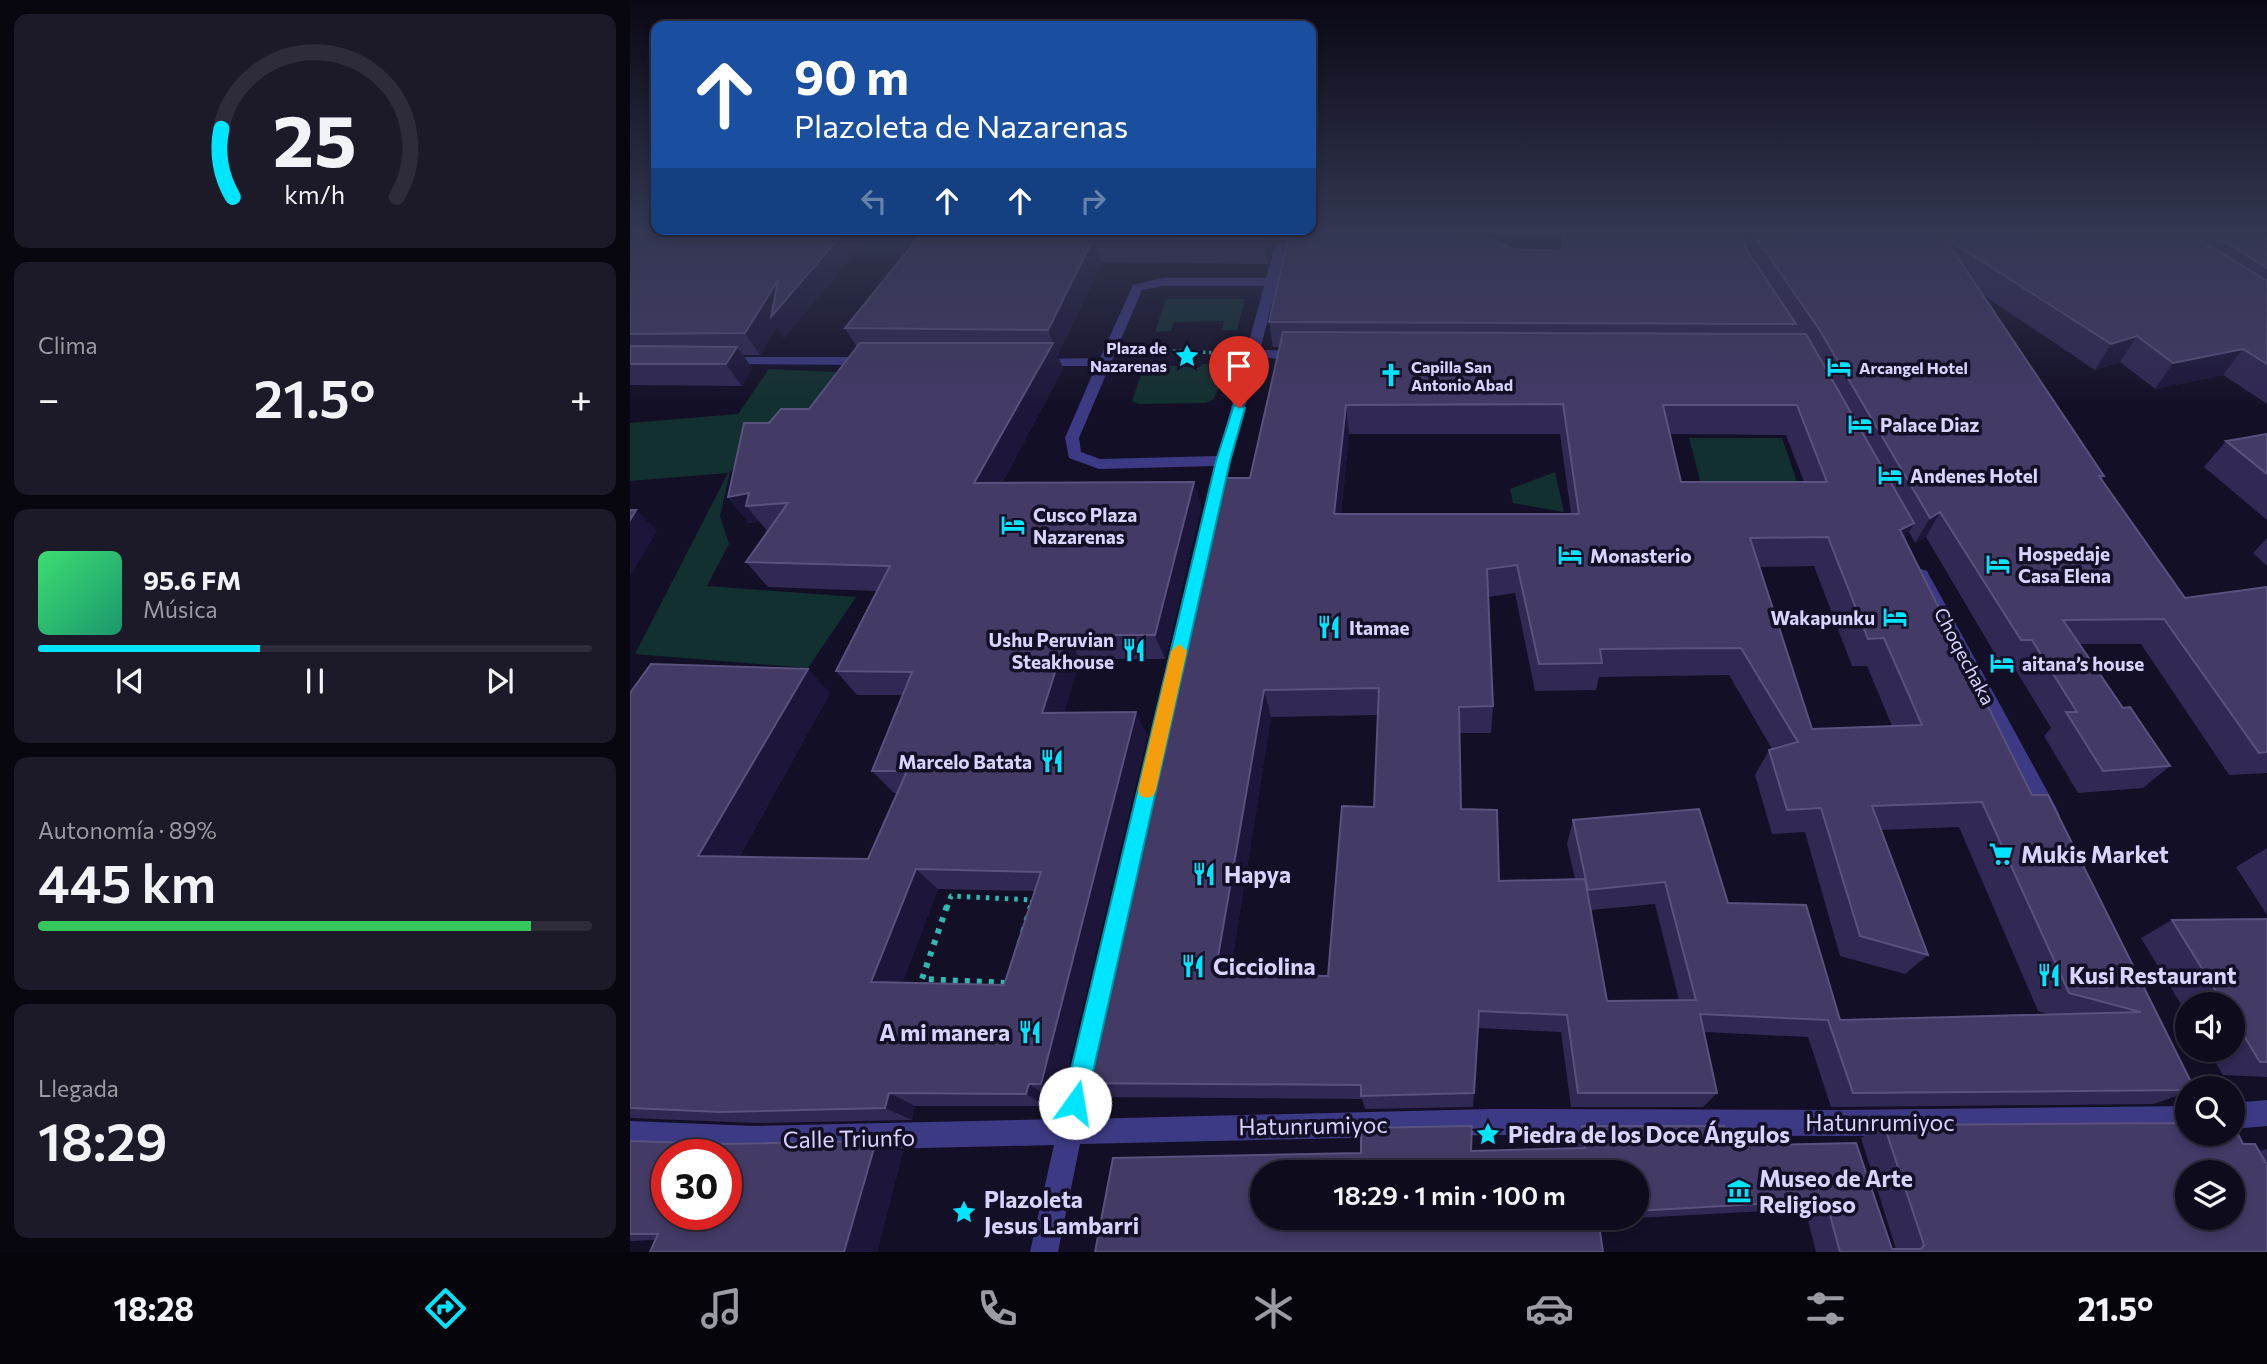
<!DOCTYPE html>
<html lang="es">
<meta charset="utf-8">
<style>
body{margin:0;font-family:Commissioner,sans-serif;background:#1c1929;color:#f1f3f6;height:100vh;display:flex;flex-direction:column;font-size:26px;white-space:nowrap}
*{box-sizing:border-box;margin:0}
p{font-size:23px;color:#9b9ba3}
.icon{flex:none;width:38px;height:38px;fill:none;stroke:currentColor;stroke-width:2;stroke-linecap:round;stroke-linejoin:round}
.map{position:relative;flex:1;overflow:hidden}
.panel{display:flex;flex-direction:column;gap:14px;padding:14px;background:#08060f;width:630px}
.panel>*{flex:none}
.hud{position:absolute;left:21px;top:21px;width:665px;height:214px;border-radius:14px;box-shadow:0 4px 10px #0003,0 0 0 2px #2e2b3b;background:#1a4fa0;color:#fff;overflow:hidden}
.tools{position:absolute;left:1545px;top:992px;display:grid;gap:14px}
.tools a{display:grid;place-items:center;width:70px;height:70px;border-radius:50%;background:#0e0b1c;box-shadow:0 4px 10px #0003,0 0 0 2px #2e2b3b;font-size:35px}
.speed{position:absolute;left:21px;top:1139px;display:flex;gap:14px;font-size:35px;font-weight:700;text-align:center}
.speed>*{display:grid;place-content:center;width:91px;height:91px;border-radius:50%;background:#0e0b1c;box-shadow:0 4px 10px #0003,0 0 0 2px #2e2b3b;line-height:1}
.speed .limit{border:10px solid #d22;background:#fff;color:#111}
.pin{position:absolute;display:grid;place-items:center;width:60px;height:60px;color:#fff;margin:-72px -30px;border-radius:50% 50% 50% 0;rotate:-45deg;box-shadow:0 0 7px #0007}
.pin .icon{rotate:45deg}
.me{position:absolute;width:77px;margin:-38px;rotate:13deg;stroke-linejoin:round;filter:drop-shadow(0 0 5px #0008)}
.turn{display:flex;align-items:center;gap:24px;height:147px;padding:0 28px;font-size:32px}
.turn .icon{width:91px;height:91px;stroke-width:2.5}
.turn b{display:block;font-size:49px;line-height:60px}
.lanes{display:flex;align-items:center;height:66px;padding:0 28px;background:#0003;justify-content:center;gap:35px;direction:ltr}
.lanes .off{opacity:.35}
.big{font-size:52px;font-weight:600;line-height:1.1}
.panel .card{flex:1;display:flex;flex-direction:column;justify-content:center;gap:10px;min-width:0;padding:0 24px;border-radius:14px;background:#1c1929}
.panel .dial{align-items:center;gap:0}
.dial svg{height:182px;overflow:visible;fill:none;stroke:#2e2b3b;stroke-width:7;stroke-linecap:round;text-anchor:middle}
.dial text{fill:#f1f3f6;stroke:none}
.song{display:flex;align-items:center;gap:21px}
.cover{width:84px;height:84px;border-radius:10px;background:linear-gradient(135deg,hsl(140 70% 55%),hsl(160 70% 35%))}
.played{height:7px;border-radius:4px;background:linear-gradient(90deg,#00e5ff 40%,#2e2b3b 40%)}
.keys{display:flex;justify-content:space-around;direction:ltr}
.heat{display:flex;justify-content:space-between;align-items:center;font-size:38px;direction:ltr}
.charge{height:10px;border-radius:5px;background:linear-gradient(90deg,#34c759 89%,#2e2b3b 0)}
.trip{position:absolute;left:620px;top:1160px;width:399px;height:70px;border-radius:35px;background:#0e0b1c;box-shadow:0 4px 10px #0003,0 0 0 2px #2e2b3b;font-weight:600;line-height:70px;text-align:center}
.menu{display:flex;height:112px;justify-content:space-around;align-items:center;background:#06040b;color:#9b9ba3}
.menu .icon{width:49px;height:49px}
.menu .selected{color:#00e5ff}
.menu b{font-size:32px;color:#f1f3f6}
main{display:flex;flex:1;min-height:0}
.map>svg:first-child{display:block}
.green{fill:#12302f}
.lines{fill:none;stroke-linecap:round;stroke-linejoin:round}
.path-far2{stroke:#2fb8b0;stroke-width:3.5;stroke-dasharray:2.5 3.5;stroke-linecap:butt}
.path-far1{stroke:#2fb8b0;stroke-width:5;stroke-dasharray:3.5 6;stroke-linecap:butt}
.path{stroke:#2fb8b0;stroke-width:6;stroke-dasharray:5 7;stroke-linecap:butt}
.minor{fill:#3d3a85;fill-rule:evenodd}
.wall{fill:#312854;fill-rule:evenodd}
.shaded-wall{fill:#1d163a}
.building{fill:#433a66;stroke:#5a527e;stroke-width:2;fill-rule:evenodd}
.route{fill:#00e5ff;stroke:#0095a6;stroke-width:2}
.slow{fill:#f59e0b}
.labels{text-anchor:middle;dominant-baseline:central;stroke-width:7;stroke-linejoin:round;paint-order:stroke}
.far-poi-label{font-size:16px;font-weight:bold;fill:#d9d4ff;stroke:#130f26;text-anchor:start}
.poi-label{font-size:19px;font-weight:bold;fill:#d9d4ff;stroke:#130f26;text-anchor:start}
.street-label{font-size:19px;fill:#d9d4ff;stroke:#130f26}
.near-poi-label{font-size:23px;font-weight:bold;fill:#d9d4ff;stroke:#130f26;text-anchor:start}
.near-street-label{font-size:23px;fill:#d9d4ff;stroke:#130f26}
</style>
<main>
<section class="panel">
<div class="card dial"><svg viewBox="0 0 100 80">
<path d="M14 69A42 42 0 1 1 86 69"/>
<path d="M14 69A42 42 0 0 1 9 39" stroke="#00e5ff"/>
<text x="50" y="56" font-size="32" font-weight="700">25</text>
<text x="50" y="72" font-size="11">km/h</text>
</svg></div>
<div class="card"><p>Clima</p>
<div class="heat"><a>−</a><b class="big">21.5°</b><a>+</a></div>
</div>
<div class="card">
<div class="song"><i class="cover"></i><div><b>95.6 FM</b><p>Música</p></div></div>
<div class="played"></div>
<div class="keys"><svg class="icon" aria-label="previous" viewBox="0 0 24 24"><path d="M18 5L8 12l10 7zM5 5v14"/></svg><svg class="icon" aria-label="pause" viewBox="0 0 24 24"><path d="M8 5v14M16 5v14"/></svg><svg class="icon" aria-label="next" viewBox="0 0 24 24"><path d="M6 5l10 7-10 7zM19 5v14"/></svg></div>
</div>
<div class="card"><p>Autonomía · 89%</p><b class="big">445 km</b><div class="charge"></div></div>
<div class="card"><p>Llegada</p><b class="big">18:29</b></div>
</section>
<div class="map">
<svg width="1637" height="1252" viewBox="0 0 1637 1252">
<rect width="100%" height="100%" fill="#130f26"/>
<!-- green -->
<path class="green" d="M536,299H615L607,330H592L594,321L544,322L541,331L525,332Z
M515,364L569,368L572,364H598L584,399L576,403L509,404L502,401Z
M139,369L225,373L191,423L127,441L100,472L90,516L99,544L77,586L226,597L178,668L5,654L98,473L0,481V423L108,414Z
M1059,438H1152L1176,508L1077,507Z
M925,472L934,512L883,503L880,489Z"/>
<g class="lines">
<!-- path-far2 -->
<path class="path-far2" d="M513,350L592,353"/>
<!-- path-far1 -->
<path class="path-far1" d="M317,908L321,896L403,900L401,908"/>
<!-- path -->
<path class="path" d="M317,906L292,979L378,983L401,906"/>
<!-- minor -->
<path class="minor" d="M649,232H660L630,350L670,351L677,355L670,359L628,358L589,505H579L576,501L586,466L469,469L439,458L435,438L466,366H406L399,362L401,359L470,358L503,285L533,278H636ZM533,286H634L588,456L470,459L451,452L449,438L512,290Z
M94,357H238L245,361L238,365L89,364V358Z
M1291,569L1297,571L1427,809L1430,816L1427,823L1420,825L1413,823L1283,575Z
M557,610L563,612L566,617L541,730L538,736L531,738L524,736L521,730L548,617L551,612Z
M453,1055L462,1058L465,1067L455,1119L859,1109L1210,1110L1558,1106V1132L1210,1136L859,1135L450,1144L428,1252H400L424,1145L126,1152L0,1147V1121L126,1126L429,1119L444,1058Z
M1637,1100V1126L1603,1129V1103Z"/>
</g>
<!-- wall -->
<path class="wall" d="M0,232H242L154,338L147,326L130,355H113L122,368L112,386L0,385Z
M293,232H647L638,264L472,262L428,355H427L433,369L372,483L564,482L571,507L535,659H450L434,713L517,735L431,1097H419L416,1106H285L282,1120L126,1123L0,1118V693H200L109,857L238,859L268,793H264L242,771L272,695H227L206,671L247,591L138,587L116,562L137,531L129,521L119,523L98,497L139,423L179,409L227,347L215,328ZM308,889L405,891L374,985L272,983Z
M963,232H1637V404L1593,375L1525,389L1490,362L1465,370L1353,295L1474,476L1472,479L1555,598L1637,587V773L1599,775L1511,644H1449L1493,708L1540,766L1513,788L1448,793L1414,736L1421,728L1382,664H1371L1296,537L1285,543L1279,532L1275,539L1402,795L1558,1088V1092L1524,1104L1201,1107L1178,1037L1074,1032L1087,1093L1073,1107H941L931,1032L848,1028L843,1107L735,1109L732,1099L461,1097L441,1083L553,644L548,632L620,478L649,347H643L639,322L654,256L651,239L834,236L883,249L931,251L933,233H963ZM719,434H930L941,514H711ZM1040,434L1156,435L1174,482H1051ZM1184,566L1222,666H1237L1262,726L1182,729L1129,567ZM885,593L905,691L966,690L969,677L1099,675L1142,749L1139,750L1125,775L1142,834L1175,832L1210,956L1275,974L1298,955L1251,830L1329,827L1408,1011L1422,1015L1210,1020L1098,903L943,820L937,844L945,879L869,881L831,809L829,733H861L863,706L858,597ZM748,715L744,807L698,976L600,974L641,717ZM1025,904L1049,1000L977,1001L961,910Z
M1637,434V520L1574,467L1596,441Z
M1637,538V566L1623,553Z
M1637,848V915L1606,867Z
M1637,919V1077L1593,1075L1578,1050H1603V1004H1558V1016L1511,938L1542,920Z
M1558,1123V1134H1603V1133L1607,1132L1613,1144H1625L1629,1151L1637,1149V1252H1186L1175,1209L969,1220L973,1252H465L483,1158L731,1153V1128L842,1126L841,1151L947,1149L945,1138L952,1126H1094L1098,1146L1226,1143L1262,1249H1266L1231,1138L1254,1125ZM632,1172H1006V1218H632ZM1558,1172H1603V1218H1558Z
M0,1141L273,1151L247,1252H20L25,1240L0,1241Z"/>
<!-- shaded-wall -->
<path class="shaded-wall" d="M214,232H242L154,338L147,326L130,355L115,333L148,280Z
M636,232H647L638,264L634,239Z
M464,237L472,262L428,355L418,330Z
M1507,336L1490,362L1465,370L1481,344Z
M423,343L433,369L358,509L344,483Z
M107,347L122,368L112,386L96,364Z
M1613,349L1593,375L1525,389L1543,363Z
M716,405L719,434L708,543L704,514Z
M564,482L571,507L535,659L525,635Z
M119,493L116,506L129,521L119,523L98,497Z
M6,510L27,531L0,577V520Z
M1310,512L1296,537L1285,543L1300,518Z
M1284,523L1268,552L1270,530Z
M437,635L450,659L427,737L412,713Z
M178,669L200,693L98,876L68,856Z
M634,690L641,717L597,993L585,974Z
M506,712L517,735L431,1097L411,1084Z
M286,869L308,889L266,998L241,982Z
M399,1084L419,1097L416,1106L396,1094Z
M259,1093L285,1106L282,1120L255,1108Z
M246,1141L273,1151L247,1252H214Z"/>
<!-- building -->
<path class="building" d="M0,232H214L141,317L148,280L115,333L0,334Z
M293,232H636L634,239L464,237L418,330L215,328Z
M653,232H834V236L857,237L883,249L932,251L933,233H976L975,232H1105L1166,324L639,322L658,239H651Z
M1122,232H1557L1637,281V364L1613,349L1543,363L1507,336L1481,344L1314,237L1474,476H1469L1555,598L1637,587V752L1629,753L1534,619L1433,620L1493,708L1500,707L1540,766L1473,771L1436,712H1447L1402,640H1391L1310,512L1300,518L1189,329Z
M1579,232H1637V268Z
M653,332L1176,334L1284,523L1270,530L1402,795H1418L1564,1088H1558V1090L1223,1093L1198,1020L1070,1014L1087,1093H948L937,1015L849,1011L844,1093L731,1096V1085L441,1083L530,709H536L556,632H548L585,478H620ZM933,404L949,514H704L716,405ZM1033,405H1167L1197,482H1051ZM1198,537L1238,639L1254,638L1292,725L1182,729L1120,538ZM887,565L909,664L972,663L970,649L1111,648L1168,742L1139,750L1157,810L1191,808L1230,936L1298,955L1242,806L1352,802L1439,993L1511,1012L1210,1020L1176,905L1098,903L1069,809L943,820L958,890L1035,882L1066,1000L977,1001L955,879L869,881L867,810L831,809L829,707L863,706L857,569ZM749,688L744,807L712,806L698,976L585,974L634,690Z
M230,343H423L344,483L564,482L525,635H437L412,713L506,712L411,1084H399L396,1094L259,1093L255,1108L91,1112L0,1108V693L21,664L178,669L68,856L238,859L277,771H242L282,672L206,671L260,566L116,562L158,503L116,506L119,493L98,497L114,423H139L151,409H179ZM286,869L411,872L374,985L241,982Z
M0,346L107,347L96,364H0Z
M1637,434V474L1596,441Z
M0,510H6L0,520Z
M1637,919V1062H1630L1603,1018V1004H1594L1542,920Z
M1558,1123V1134H1603V1133L1607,1132L1613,1144H1625L1636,1163H1637V1252H1210L1196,1200L1006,1211V1172H632V1218H968L973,1252H465L483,1158L731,1153V1128L842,1126L841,1151L955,1148L952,1126H1094L1098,1146L1226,1143L1262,1249H1291L1294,1245L1254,1125ZM1558,1172H1603V1218H1558Z
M0,1141L91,1144L246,1141L214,1252H20L28,1234H0ZM37,1155H96V1214H37Z"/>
<!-- sky -->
<linearGradient id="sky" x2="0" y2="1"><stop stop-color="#0a0815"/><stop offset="0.57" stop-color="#333752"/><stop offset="1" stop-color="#333752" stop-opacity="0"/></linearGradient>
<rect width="1637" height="407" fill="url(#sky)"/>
<!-- route -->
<path class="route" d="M604,405L615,408L600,461L456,1103L453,1111L445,1115L437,1111L433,1103L586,461Z"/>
<!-- slow -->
<path class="slow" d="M549,644L557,651L526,790L523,796L517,798L510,796L508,790L541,651Z"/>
<!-- icons -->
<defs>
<g id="sight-bare" transform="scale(1.89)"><path d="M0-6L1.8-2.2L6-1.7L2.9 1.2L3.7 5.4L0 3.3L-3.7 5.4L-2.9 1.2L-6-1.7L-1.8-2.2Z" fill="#00e5ff" stroke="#130f26" stroke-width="2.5" paint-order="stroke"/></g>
<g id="hotel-bare" transform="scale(1.89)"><path d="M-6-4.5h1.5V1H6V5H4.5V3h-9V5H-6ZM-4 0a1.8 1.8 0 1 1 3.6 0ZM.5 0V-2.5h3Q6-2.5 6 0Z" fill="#00e5ff" stroke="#130f26" stroke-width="2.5" paint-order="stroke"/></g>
<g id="church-bare" transform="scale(1.89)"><path d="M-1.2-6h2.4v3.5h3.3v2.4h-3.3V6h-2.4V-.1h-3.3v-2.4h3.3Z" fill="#00e5ff" stroke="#130f26" stroke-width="2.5" paint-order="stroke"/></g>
<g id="restaurant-bare" transform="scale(1.89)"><path d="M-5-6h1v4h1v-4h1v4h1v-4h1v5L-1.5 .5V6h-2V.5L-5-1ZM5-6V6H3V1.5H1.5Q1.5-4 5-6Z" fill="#00e5ff" stroke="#130f26" stroke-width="2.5" paint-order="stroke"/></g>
<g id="supermarket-bare" transform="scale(1.89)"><path d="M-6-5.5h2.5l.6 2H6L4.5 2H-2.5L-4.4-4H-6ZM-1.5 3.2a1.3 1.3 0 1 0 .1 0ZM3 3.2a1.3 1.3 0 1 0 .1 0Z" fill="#00e5ff" stroke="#130f26" stroke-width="2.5" paint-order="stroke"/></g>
<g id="museum-bare" transform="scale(1.89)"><path d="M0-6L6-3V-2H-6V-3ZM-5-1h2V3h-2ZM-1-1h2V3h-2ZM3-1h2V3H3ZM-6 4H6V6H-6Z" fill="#00e5ff" stroke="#130f26" stroke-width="2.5" paint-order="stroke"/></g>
</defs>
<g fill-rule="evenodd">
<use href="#sight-bare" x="557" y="356"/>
<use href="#hotel-bare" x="1209" y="367"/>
<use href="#church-bare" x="761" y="375"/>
<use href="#hotel-bare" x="1230" y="424"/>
<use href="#hotel-bare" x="1260" y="475"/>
<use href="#hotel-bare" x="383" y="525"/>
<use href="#hotel-bare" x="940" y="555"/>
<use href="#hotel-bare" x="1368" y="564"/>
<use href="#hotel-bare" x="1265" y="617"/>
<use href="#restaurant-bare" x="699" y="627"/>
<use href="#restaurant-bare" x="504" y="650"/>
<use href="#hotel-bare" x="1372" y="663"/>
<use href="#restaurant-bare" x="422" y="761"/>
<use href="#supermarket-bare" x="1371" y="854"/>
<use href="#restaurant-bare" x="574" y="874"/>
<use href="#restaurant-bare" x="563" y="966"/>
<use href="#restaurant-bare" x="1419" y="975"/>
<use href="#restaurant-bare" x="400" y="1032"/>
<use href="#sight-bare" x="858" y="1134"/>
<use href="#museum-bare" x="1109" y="1191"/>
<use href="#sight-bare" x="334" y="1212"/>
</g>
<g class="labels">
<!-- far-poi labels -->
<g class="far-poi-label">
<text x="537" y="347" text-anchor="end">Plaza de<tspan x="537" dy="18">Nazarenas</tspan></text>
<text x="781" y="366">Capilla San<tspan x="781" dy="18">Antonio Abad</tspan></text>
<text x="1229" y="367">Arcangel Hotel</text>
</g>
<!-- poi labels -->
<g class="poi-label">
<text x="1250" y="424">Palace Diaz</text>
<text x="1280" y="475">Andenes Hotel</text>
<text x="403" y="514">Cusco Plaza<tspan x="403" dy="22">Nazarenas</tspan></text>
<text x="1388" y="553">Hospedaje<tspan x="1388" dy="22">Casa Elena</tspan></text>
<text x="960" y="555">Monasterio</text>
<text x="1245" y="617" text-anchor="end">Wakapunku</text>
<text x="719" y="627">Itamae</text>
<text x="484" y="639" text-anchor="end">Ushu Peruvian<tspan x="484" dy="22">Steakhouse</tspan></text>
<text x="1392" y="663">aitana’s house</text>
<text x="402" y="761" text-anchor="end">Marcelo Batata</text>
</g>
<!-- street labels -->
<g class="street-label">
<text transform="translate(1335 656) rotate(62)">Choqechaka</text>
</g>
<!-- near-poi labels -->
<g class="near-poi-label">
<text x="1391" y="854">Mukis Market</text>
<text x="594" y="874">Hapya</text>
<text x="583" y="966">Cicciolina</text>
<text x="1439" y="975">Kusi Restaurant</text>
<text x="380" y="1032" text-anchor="end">A mi manera</text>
<text x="878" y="1134">Piedra de los Doce Ángulos</text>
<text x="1129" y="1178">Museo de Arte<tspan x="1129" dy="26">Religioso</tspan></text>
<text x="354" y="1199">Plazoleta<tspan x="354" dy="26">Jesus Lambarri</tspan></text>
</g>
<!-- near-street labels -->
<g class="near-street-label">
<text x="1250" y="1122">Hatunrumiyoc</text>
<text transform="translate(683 1125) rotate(-1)">Hatunrumiyoc</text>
<text transform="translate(219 1138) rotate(-1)">Calle Triunfo</text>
</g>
</g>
</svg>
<div class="tools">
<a><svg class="icon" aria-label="sound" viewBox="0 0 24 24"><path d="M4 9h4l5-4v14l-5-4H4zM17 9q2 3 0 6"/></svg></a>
<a><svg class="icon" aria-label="search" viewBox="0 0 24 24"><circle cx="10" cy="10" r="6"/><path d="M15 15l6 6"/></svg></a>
<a><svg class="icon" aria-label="layers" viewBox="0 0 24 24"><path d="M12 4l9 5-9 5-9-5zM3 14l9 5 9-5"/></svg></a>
</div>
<div class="speed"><div class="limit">30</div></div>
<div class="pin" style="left:609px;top:408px;background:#d93025"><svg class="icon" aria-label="arrive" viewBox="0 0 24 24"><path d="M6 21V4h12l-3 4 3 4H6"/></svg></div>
<svg class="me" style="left:445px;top:1103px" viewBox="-20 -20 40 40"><circle r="19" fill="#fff"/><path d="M0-13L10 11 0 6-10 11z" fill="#00e5ff"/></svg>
<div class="trip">18:29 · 1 min · 100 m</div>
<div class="hud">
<div class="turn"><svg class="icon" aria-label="ahead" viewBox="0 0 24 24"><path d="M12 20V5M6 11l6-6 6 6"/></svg><div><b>90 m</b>Plazoleta de Nazarenas</div></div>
<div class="lanes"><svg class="icon off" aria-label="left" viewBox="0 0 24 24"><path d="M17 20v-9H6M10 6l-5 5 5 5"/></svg><svg class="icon" aria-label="ahead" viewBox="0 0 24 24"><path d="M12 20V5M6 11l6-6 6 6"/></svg><svg class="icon" aria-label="ahead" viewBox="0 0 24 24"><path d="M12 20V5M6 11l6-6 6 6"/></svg><svg class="icon off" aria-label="right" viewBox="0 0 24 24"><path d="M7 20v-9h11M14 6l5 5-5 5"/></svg></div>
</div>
</div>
</main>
<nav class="menu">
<b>18:28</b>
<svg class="icon selected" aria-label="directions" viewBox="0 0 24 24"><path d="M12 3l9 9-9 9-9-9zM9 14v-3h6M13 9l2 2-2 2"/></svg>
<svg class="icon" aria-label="music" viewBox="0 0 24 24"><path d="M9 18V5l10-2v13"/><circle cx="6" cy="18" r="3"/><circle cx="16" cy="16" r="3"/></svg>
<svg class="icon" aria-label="phone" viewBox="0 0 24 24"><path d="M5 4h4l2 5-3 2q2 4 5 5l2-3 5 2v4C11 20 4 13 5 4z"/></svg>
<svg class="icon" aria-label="climate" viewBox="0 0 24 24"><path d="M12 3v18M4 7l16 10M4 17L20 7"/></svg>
<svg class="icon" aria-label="car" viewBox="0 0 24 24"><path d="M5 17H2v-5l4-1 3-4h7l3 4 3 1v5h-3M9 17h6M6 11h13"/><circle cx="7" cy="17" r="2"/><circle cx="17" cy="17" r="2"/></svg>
<svg class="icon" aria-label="filters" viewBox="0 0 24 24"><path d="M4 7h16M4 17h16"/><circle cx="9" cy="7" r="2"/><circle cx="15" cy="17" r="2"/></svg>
<b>21.5°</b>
</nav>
